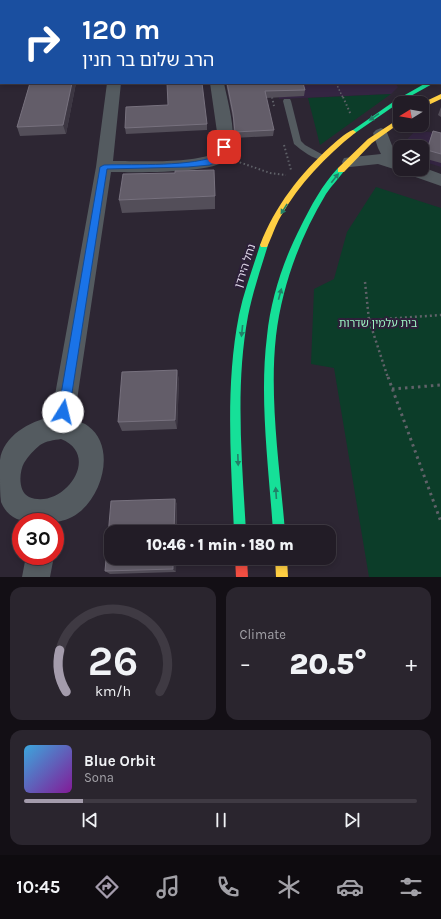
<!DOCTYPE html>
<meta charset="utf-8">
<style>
body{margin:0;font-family:Karla,"Noto Sans Hebrew",sans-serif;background:#2a252e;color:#f1f3f6;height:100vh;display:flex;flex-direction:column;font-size:15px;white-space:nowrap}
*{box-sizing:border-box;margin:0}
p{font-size:13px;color:#a2a1a7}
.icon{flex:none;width:22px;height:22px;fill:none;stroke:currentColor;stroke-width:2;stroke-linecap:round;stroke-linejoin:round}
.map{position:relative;height:577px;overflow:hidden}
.panel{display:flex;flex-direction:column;gap:10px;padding:10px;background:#130f15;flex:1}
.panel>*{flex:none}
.top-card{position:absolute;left:0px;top:0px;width:441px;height:84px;box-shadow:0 2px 6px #0003,0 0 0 1px #3f3a43;background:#1a4fa0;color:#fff;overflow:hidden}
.needle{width:26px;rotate:259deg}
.buttons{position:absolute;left:393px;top:96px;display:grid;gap:8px}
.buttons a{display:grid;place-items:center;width:36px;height:36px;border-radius:8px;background:#221c26;box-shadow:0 2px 6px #0003,0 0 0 1px #3f3a43;font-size:20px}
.speed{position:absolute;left:12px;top:513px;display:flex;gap:8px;font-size:20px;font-weight:700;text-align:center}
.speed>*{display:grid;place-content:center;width:52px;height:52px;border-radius:50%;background:#221c26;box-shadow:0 2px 6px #0003,0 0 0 1px #3f3a43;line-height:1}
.speed .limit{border:6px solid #d22;background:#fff;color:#111}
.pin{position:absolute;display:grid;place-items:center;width:34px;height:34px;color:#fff;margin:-17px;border-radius:8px;box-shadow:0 2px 6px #0006}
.me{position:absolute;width:44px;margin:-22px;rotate:9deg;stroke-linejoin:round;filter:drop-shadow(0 0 3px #0008)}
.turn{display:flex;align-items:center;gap:14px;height:84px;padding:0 16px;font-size:18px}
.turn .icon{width:52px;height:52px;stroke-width:2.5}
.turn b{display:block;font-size:28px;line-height:34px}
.big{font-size:30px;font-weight:800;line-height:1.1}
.panel .card{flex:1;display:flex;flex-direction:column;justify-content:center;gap:6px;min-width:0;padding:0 14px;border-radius:12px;background:#2a252e}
.panel .dial{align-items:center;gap:0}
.dial svg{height:104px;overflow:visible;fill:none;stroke:#3f3a43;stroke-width:7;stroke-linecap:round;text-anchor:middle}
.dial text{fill:#f1f3f6;stroke:none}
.song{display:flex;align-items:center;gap:12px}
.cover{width:48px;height:48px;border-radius:6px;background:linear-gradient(135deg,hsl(200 70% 55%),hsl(290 70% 35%))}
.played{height:4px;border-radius:2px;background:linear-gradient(90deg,#a49cac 15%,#3f3a43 15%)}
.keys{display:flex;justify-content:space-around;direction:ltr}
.heat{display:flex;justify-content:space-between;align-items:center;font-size:22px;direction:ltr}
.panel .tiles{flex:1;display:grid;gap:10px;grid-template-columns:1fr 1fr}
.card:last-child{grid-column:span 2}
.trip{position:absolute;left:104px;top:525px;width:232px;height:40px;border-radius:12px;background:#221c26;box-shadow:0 2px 6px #0003,0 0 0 1px #3f3a43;font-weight:800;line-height:40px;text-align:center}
.tabs{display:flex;height:64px;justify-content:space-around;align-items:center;background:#0e0b0f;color:#a2a1a7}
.tabs .icon{width:28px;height:28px}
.tabs .on{color:#a49cac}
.tabs b{font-size:18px;color:#f1f3f6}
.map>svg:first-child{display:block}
.built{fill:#342542}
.green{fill:#0c3d29}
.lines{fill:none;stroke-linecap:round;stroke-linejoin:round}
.path-far3{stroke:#606269;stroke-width:1.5;stroke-dasharray:1.5 2;stroke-linecap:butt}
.path-far2{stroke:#606269;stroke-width:2;stroke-dasharray:1.5 2.5;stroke-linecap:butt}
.path-far1{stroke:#606269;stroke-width:2.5;stroke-dasharray:2 3;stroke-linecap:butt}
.path{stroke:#606269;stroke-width:3;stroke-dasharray:2.5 4;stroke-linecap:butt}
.lane{fill:#545b60;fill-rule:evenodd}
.street{fill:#545b60;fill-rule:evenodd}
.fast{fill:#16e098;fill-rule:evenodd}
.slow{fill:#ffcf43;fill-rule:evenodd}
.jam{fill:#f24e42;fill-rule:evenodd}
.wall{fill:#534e59}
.shaded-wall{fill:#3d3743}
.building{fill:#635d69;stroke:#77717e}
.oneway{fill:#228068}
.route{fill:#1a73e8;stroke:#114b97}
.labels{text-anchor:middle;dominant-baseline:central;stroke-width:4;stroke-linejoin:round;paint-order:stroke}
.street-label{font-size:11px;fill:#e4dced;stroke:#2d2039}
.park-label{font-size:11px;fill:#9cf3c2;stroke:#2d2039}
</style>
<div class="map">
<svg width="441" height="577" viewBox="0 0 441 577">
<rect width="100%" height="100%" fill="#2d2633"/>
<!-- built -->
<path class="built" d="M275,83H395L398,87L391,94L279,99Z
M416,130L441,134V167L422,161V147H400V151L398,149Z"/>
<!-- green -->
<path class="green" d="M391,94L320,145L308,98Z
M376,187L441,208V577H369L334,368L311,364L314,289L334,279L347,232Z"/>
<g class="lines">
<!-- path-far3 -->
<path class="path-far3" d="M336,83L343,98
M271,95L272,98"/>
<!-- path-far2 -->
<path class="path-far2" d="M272,97L274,106
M343,97L351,115
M284,145L291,170
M236,161L270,173L286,175"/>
<!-- path-far1 -->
<path class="path-far1" d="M365,282L369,320L388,378
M370,320L441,315"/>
<!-- path -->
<path class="path" d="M388,377L441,522
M392,389L441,385"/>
<!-- lane -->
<path class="lane" d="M284,99H290L291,101L301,141L305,145L325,156V160C315,161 301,150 294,144L283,101Z"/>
<!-- street -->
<path class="street" d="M115,0H127V1H115Z
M440,13H441V19H440Z
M107,83H121L113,161C140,161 192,164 215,153L218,139L210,83H224C228,104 238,135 230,156C223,175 131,172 111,172L74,420C78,422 85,423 88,426C118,448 101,502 72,517C58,524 50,522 35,522C19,522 7,517 1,502C0,495 0,485 0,478C0,472 0,466 0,460C3,436 30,421 51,417L96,167ZM61,439C103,456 62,511 29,497C18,492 19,472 24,463C28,456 34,450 40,445C46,441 54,440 61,439Z
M381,128L386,130L393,148L400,156V169H422V167L441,174V186L404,173L403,171H400L378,164L350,167L344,166L342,162L344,158L381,154L378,148L373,133L376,130Z
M26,556H54L50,577H22Z"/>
<!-- fast -->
<path class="fast" d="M426,83H434L400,102L355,133L353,134L350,132L396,100Z
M338,168H341L345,170C339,178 332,185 326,194C300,237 282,286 276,336C269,399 280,468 285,532H273C269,468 259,399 267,336C271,298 283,261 301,226C311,206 322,185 338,168Z
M264,242L268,245C261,268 253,291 248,316C235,386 242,461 246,532H234C231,460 225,386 239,315C244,291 253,268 260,245Z"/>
<!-- slow -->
<path class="slow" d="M441,94V99L422,108V103Z
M400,118V123L372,143L344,172H338V168L368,139Z
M353,130L356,132L355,133C326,156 299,184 281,216C275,226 272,237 267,247H261L260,245C275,206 300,174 331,146C337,141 345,133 353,130Z
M275,558H287L288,577H276Z"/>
<!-- jam -->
<path class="jam" d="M235,558H247L248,577H236Z"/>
</g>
<!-- wall -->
<path class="wall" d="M417,0H441V12H440V1H418Z
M0,39H1V61H0Z
M30,83H76L66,134L20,136L17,127Z
M226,83H303L305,90L304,96L266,98L274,130L273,136L234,138L233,119Z
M168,105L207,124V130L126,134L125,128Z
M441,107V117L438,115Z
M433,131L441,133V163L423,158Z
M215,196V209L122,213L119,200Z
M177,370L179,381L177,429L122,431L118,422Z
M175,499L177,505L176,572L110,574L105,571Z"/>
<!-- shaded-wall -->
<path class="shaded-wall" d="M72,83H76L66,134L63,125Z
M177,370L179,381L177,429L175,420Z
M175,499L177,505L176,532H174Z
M173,558H176V572L173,569Z"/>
<!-- building -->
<path class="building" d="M166,0H240V1H166Z
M347,0H368L369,1H348Z
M424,0H441V6H440V1H425Z
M0,39H1V53H0Z
M30,83H72L63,125L17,127Z
M167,83H202L207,124L125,128L126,107L168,105Z
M227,83H303L305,90L265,91L274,130L235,132L233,113Z
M433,131L441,133V154L427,150Z
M214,170L215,196L119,200L123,174L175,173V171Z
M177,370L175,420L118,422L122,372Z
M175,499L174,532H111V558H173V569L105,571L111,501Z"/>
<!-- one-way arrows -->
<defs><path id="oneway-solid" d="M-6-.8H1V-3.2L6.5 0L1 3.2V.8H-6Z"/></defs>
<g class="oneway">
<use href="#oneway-solid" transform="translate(374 117) rotate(145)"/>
<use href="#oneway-solid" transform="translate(335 178) rotate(-52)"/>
<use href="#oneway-solid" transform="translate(284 209) rotate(122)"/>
<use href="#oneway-solid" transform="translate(280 294) rotate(-75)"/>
<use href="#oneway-solid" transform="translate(242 331) rotate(96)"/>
<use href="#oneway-solid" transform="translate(238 460) rotate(88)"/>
<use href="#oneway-solid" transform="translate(276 493) rotate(-94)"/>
</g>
<!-- route -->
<path class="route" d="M224,145L227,147L224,158L210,165L188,167L107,169L69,412L67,416L63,418L59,416L58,412L100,167L104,165C135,164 193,167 219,155L220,147Z"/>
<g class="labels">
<!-- street labels -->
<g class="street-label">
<text transform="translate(245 266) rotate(-72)">נחל הירדן</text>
</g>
<!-- park labels -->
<g class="park-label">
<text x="378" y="323">בית עלמין שדרות</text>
</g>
</g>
</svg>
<div class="buttons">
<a><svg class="needle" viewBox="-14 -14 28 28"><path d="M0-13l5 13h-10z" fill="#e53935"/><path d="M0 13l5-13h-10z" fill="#a2a1a7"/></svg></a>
<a><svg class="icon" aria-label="layers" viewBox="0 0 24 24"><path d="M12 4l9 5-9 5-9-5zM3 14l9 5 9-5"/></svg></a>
</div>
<div class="speed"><div class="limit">30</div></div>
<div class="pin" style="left:224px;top:147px;background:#d93025"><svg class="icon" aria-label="arrive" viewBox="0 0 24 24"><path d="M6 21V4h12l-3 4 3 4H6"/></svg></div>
<svg class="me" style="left:63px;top:412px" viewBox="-20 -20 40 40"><circle r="19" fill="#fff"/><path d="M0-13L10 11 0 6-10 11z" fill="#1a73e8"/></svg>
<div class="trip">10:46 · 1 min · 180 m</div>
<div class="top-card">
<div class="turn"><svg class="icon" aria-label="right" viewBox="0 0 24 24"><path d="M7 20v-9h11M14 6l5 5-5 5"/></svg><div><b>120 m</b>הרב שלום בר חנין</div></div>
</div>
</div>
<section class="panel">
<div class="tiles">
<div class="card dial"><svg viewBox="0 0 100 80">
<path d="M14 69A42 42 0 1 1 86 69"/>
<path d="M14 69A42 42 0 0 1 9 37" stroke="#a49cac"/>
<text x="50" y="56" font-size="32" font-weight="700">26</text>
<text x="50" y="72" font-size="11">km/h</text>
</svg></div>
<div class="card"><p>Climate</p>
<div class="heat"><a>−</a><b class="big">20.5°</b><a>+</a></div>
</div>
<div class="card">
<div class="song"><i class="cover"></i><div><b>Blue Orbit</b><p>Sona</p></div></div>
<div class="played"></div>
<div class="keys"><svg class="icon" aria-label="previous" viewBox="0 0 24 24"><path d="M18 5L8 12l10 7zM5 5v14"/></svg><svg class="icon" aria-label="pause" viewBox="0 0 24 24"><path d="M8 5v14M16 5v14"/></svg><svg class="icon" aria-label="next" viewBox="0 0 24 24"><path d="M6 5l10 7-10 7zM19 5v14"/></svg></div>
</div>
</div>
</section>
<nav class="tabs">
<b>10:45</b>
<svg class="icon on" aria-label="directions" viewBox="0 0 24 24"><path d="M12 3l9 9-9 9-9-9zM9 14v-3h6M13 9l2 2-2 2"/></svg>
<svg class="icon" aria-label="music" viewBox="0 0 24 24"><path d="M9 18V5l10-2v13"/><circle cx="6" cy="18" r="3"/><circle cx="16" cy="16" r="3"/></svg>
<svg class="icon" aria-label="phone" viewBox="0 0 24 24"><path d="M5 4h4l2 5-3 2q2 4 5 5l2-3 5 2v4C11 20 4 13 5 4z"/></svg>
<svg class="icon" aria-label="climate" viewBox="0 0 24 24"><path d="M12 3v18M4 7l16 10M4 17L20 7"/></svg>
<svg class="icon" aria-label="car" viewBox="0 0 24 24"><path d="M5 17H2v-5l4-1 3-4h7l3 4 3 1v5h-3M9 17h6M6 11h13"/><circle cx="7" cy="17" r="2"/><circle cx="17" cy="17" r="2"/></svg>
<svg class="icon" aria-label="filters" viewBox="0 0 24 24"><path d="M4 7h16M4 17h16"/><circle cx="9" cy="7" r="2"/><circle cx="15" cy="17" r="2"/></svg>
</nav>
